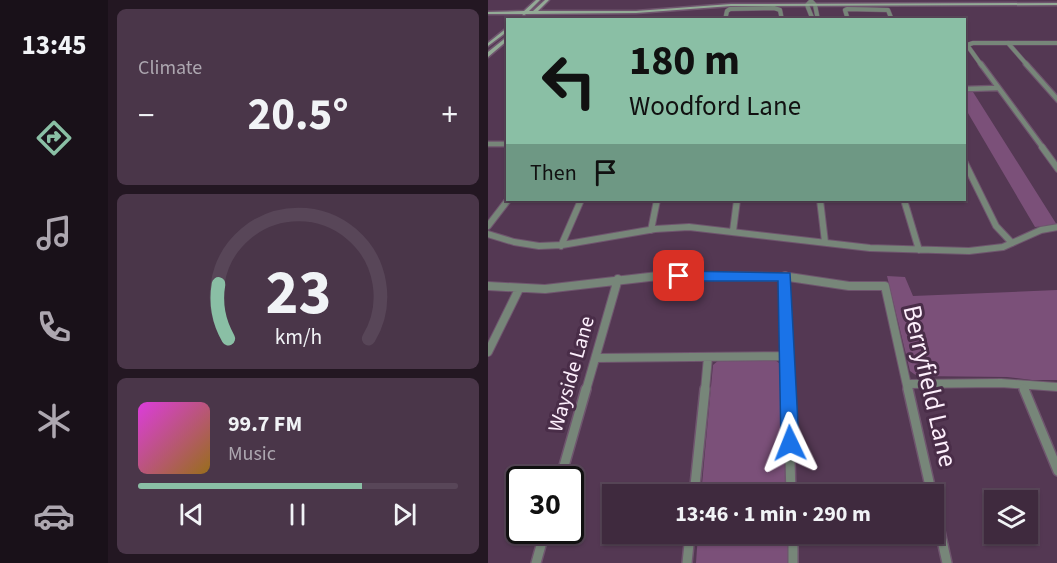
<!DOCTYPE html>
<meta charset="utf-8">
<style>
body{margin:0;font-family:"Source Sans 3",sans-serif;background:#4a3649;color:#f1f3f6;height:100vh;display:flex;flex-direction:column;font-size:22px;white-space:nowrap}
*{box-sizing:border-box;margin:0}
p{font-size:20px;color:#ada7b0}
.icon{flex:none;width:33px;height:33px;fill:none;stroke:currentColor;stroke-width:2;stroke-linecap:round;stroke-linejoin:round}
.map{position:relative;flex:1;overflow:hidden}
.panel{display:flex;flex-direction:column;gap:9px;padding:9px;background:#231722;width:380px}
.panel>*{flex:none}
.banner{position:absolute;left:18px;top:18px;width:460px;height:183px;border-radius:0px;box-shadow:0 2px 4px #0004,0 0 0 2px #584658;background:#8abfa5;color:#111;overflow:hidden}
.controls{position:absolute;left:496px;top:490px;display:grid;gap:12px}
.controls a{display:grid;place-items:center;width:54px;height:54px;border-radius:0px;background:#3f2a3e;box-shadow:0 2px 4px #0004,0 0 0 2px #584658;font-size:30px}
.speed{position:absolute;left:18px;top:466px;display:flex;gap:12px;font-size:30px;font-weight:700;text-align:center}
.speed>*{display:grid;place-content:center;width:78px;height:78px;border-radius:50%;background:#3f2a3e;box-shadow:0 2px 4px #0004,0 0 0 2px #584658;line-height:1}
.speed .limit{border:3px solid #111;border-radius:9px;background:#fff;color:#111}
.pin{position:absolute;display:grid;place-items:center;width:51px;height:51px;color:#fff;margin:-26px;border-radius:12px;box-shadow:0 3px 9px #0006}
.me{position:absolute;width:66px;margin:-33px;rotate:358deg;stroke-linejoin:round;filter:drop-shadow(0 0 4px #0008)}
.turn{display:flex;align-items:center;gap:21px;height:126px;padding:0 24px;font-size:27px}
.turn .icon{width:78px;height:78px;stroke-width:2.5}
.turn b{display:block;font-size:42px;line-height:51px}
.then{display:flex;align-items:center;height:57px;padding:0 24px;background:#0003;gap:12px;font-size:22px}
.big{font-size:45px;font-weight:700;line-height:1.1}
.panel .tile{flex:1;display:flex;flex-direction:column;justify-content:center;gap:9px;min-width:0;padding:0 21px;border-radius:9px;background:#4a3649}
.panel .dial{align-items:center;gap:0}
.dial svg{height:156px;overflow:visible;fill:none;stroke:#584658;stroke-width:7;stroke-linecap:round;text-anchor:middle}
.dial text{fill:#f1f3f6;stroke:none}
.song{display:flex;align-items:center;gap:18px}
.cover{width:72px;height:72px;border-radius:9px;background:linear-gradient(135deg,hsl(300 70% 55%),hsl(40 70% 35%))}
.played{height:6px;border-radius:3px;background:linear-gradient(90deg,#8abfa5 70%,#584658 70%)}
.keys{display:flex;justify-content:space-around;direction:ltr}
.heat{display:flex;justify-content:space-between;align-items:center;font-size:33px;direction:ltr}
.trip{position:absolute;left:114px;top:484px;width:342px;height:60px;border-radius:0px;background:#3f2a3e;box-shadow:0 2px 4px #0004,0 0 0 2px #584658;font-weight:700;line-height:60px;text-align:center}
main{display:flex;flex:1;min-height:0}
.tabs{display:flex;flex-direction:column;width:108px;justify-content:space-around;align-items:center;background:#191119;color:#ada7b0}
.tabs .icon{width:42px;height:42px}
.tabs .active{color:#8abfa5}
.tabs b{font-size:27px;color:#f1f3f6}
.map>svg:first-child{display:block}
.green{fill:#7b5079}
.lines{fill:none;stroke-linecap:round;stroke-linejoin:round}
.minor-far4-casing{stroke:#6f556e;stroke-width:5}
.minor-far3-casing{stroke:#6f556e;stroke-width:7}
.minor-far2-casing{stroke:#6f556e;stroke-width:8}
.minor-far1-casing{stroke:#6f556e;stroke-width:10}
.minor-casing{stroke:#6f556e;stroke-width:12}
.secondary-casing{stroke:#6f556e;stroke-width:3}
.minor-far4{stroke:#778679;stroke-width:4}
.minor-far3{stroke:#778679;stroke-width:4.5}
.minor-far2{stroke:#778679;stroke-width:6}
.minor-far1{stroke:#778679;stroke-width:8}
.minor{stroke:#778679;stroke-width:9}
.secondary{fill:#93aa96;fill-rule:evenodd}
.route{fill:#1a73e8;stroke:#114b97;stroke-width:1.5}
.labels{text-anchor:middle;dominant-baseline:central;stroke-width:6;stroke-linejoin:round;paint-order:stroke}
.street-label{font-size:21px;fill:#fdeffc;stroke:#492d48}
.near-street-label{font-size:26px;fill:#fdeffc;stroke:#492d48}
</style>
<main>
<nav class="tabs">
<b>13:45</b>
<svg class="icon active" aria-label="directions" viewBox="0 0 24 24"><path d="M12 3l9 9-9 9-9-9zM9 14v-3h6M13 9l2 2-2 2"/></svg>
<svg class="icon" aria-label="music" viewBox="0 0 24 24"><path d="M9 18V5l10-2v13"/><circle cx="6" cy="18" r="3"/><circle cx="16" cy="16" r="3"/></svg>
<svg class="icon" aria-label="phone" viewBox="0 0 24 24"><path d="M5 4h4l2 5-3 2q2 4 5 5l2-3 5 2v4C11 20 4 13 5 4z"/></svg>
<svg class="icon" aria-label="climate" viewBox="0 0 24 24"><path d="M12 3v18M4 7l16 10M4 17L20 7"/></svg>
<svg class="icon" aria-label="car" viewBox="0 0 24 24"><path d="M5 17H2v-5l4-1 3-4h7l3 4 3 1v5h-3M9 17h6M6 11h13"/><circle cx="7" cy="17" r="2"/><circle cx="17" cy="17" r="2"/></svg>
</nav>
<section class="panel">
<div class="tile"><p>Climate</p>
<div class="heat"><a>−</a><b class="big">20.5°</b><a>+</a></div>
</div>
<div class="tile dial"><svg viewBox="0 0 100 80">
<path d="M14 69A42 42 0 1 1 86 69"/>
<path d="M14 69A42 42 0 0 1 9 41" stroke="#8abfa5"/>
<text x="50" y="56" font-size="32" font-weight="700">23</text>
<text x="50" y="72" font-size="11">km/h</text>
</svg></div>
<div class="tile">
<div class="song"><i class="cover"></i><div><b>99.7 FM</b><p>Music</p></div></div>
<div class="played"></div>
<div class="keys"><svg class="icon" aria-label="previous" viewBox="0 0 24 24"><path d="M18 5L8 12l10 7zM5 5v14"/></svg><svg class="icon" aria-label="pause" viewBox="0 0 24 24"><path d="M8 5v14M16 5v14"/></svg><svg class="icon" aria-label="next" viewBox="0 0 24 24"><path d="M6 5l10 7-10 7zM19 5v14"/></svg></div>
</div>
</section>
<div class="map">
<svg width="570" height="563" viewBox="0 0 570 563">
<rect width="100%" height="100%" fill="#543853"/>
<!-- green -->
<path class="green" d="M477,92H485L569,225L547,227L477,108Z
M399,276L417,277L425,296L569,290V380H544L519,377L429,376L422,371Z
M231,360H287L295,366L298,495H213L225,365Z
M210,534H299V563H208Z"/>
<g class="lines">
<!-- minor-far4 casing -->
<g class="minor-far4-casing">
<path id="minor-far4" d="M237,20L239,11L242,9L286,8L292,10L294,20
M325,20L319,5L323,1L327,5L330,20
M360,20L357,10L359,9L400,10L404,20
M520,43L540,66
M494,66L479,45L485,43H570"/>
</g>
<!-- minor-far3 casing -->
<g class="minor-far3-casing">
<path id="minor-far3" d="M493,64L555,148
M538,64L570,100
M477,89L509,88
M0,144H20"/>
</g>
<!-- minor-far2 casing -->
<g class="minor-far2-casing">
<path id="minor-far2" d="M554,147L570,169
M477,163L508,226L524,243
M332,200L337,242
M416,200L431,250
M0,226L20,200
M163,230L169,200
M245,231L249,200
M0,234L26,242L51,246L74,245L167,229L201,227L382,248L481,251L515,247L553,230L570,227
M73,246L93,200"/>
</g>
<!-- minor-far1 casing -->
<g class="minor-far1-casing">
<path id="minor-far1" d="M297,276L300,390
M0,286L57,289L170,276L301,277L361,286H397L420,390
M0,352L31,289
M108,358L299,356
M419,384L513,383L570,387
M535,386L537,390
M98,390L130,279
M217,390L220,357"/>
</g>
<!-- minor casing -->
<g class="minor-casing">
<path id="minor" d="M300,389L303,495
M420,389L444,495
M536,389L570,471
M72,480L98,389
M206,495L217,389
M446,504L459,563
M305,534V563
M48,563L57,531
M199,563L202,534"/>
</g>
<!-- secondary casing -->
<g class="secondary-casing">
<path id="secondary" d="M48,0H52L41,11H45L57,0H61L50,11H148L243,4L570,3V5L243,6L148,13L38,14L36,15L34,14H0V12L36,11Z
M20,27V31L0,46V43Z
M20,36V40L0,57V52Z"/>
</g>
<!-- minor-far4 -->
<use href="#minor-far4" class="minor-far4"/>
<!-- minor-far3 -->
<use href="#minor-far3" class="minor-far3"/>
<!-- minor-far2 -->
<use href="#minor-far2" class="minor-far2"/>
<!-- minor-far1 -->
<use href="#minor-far1" class="minor-far1"/>
<!-- minor -->
<use href="#minor" class="minor"/>
<!-- secondary -->
<use href="#secondary" class="secondary"/>
</g>
<!-- route -->
<path class="route" d="M191,271L302,273L311,443L308,449L302,452L295,449L293,443L290,281H191L184,276Z"/>
<g class="labels">
<!-- street labels -->
<g class="street-label">
<text transform="translate(83 374) rotate(-74)">Wayside Lane</text>
</g>
<!-- near-street labels -->
<g class="near-street-label">
<text transform="translate(442 386) rotate(77)">Berryfield Lane</text>
</g>
</g>
</svg>
<div class="controls">
<a><svg class="icon" aria-label="layers" viewBox="0 0 24 24"><path d="M12 4l9 5-9 5-9-5zM3 14l9 5 9-5"/></svg></a>
</div>
<div class="speed"><div class="limit">30</div></div>
<div class="pin" style="left:191px;top:276px;background:#d93025"><svg class="icon" aria-label="arrive" viewBox="0 0 24 24"><path d="M6 21V4h12l-3 4 3 4H6"/></svg></div>
<svg class="me" style="left:302px;top:443px" viewBox="-20 -20 40 40"><path d="M0-17L14 15 0 8-14 15z" fill="#1a73e8" stroke="#fff" stroke-width="4"/></svg>
<div class="trip">13:46 · 1 min · 290 m</div>
<div class="banner">
<div class="turn"><svg class="icon" aria-label="left" viewBox="0 0 24 24"><path d="M17 20v-9H6M10 6l-5 5 5 5"/></svg><div><b>180 m</b>Woodford Lane</div></div>
<div class="then">Then<svg class="icon" aria-label="arrive" viewBox="0 0 24 24"><path d="M6 21V4h12l-3 4 3 4H6"/></svg></div>
</div>
</div>
</main>
